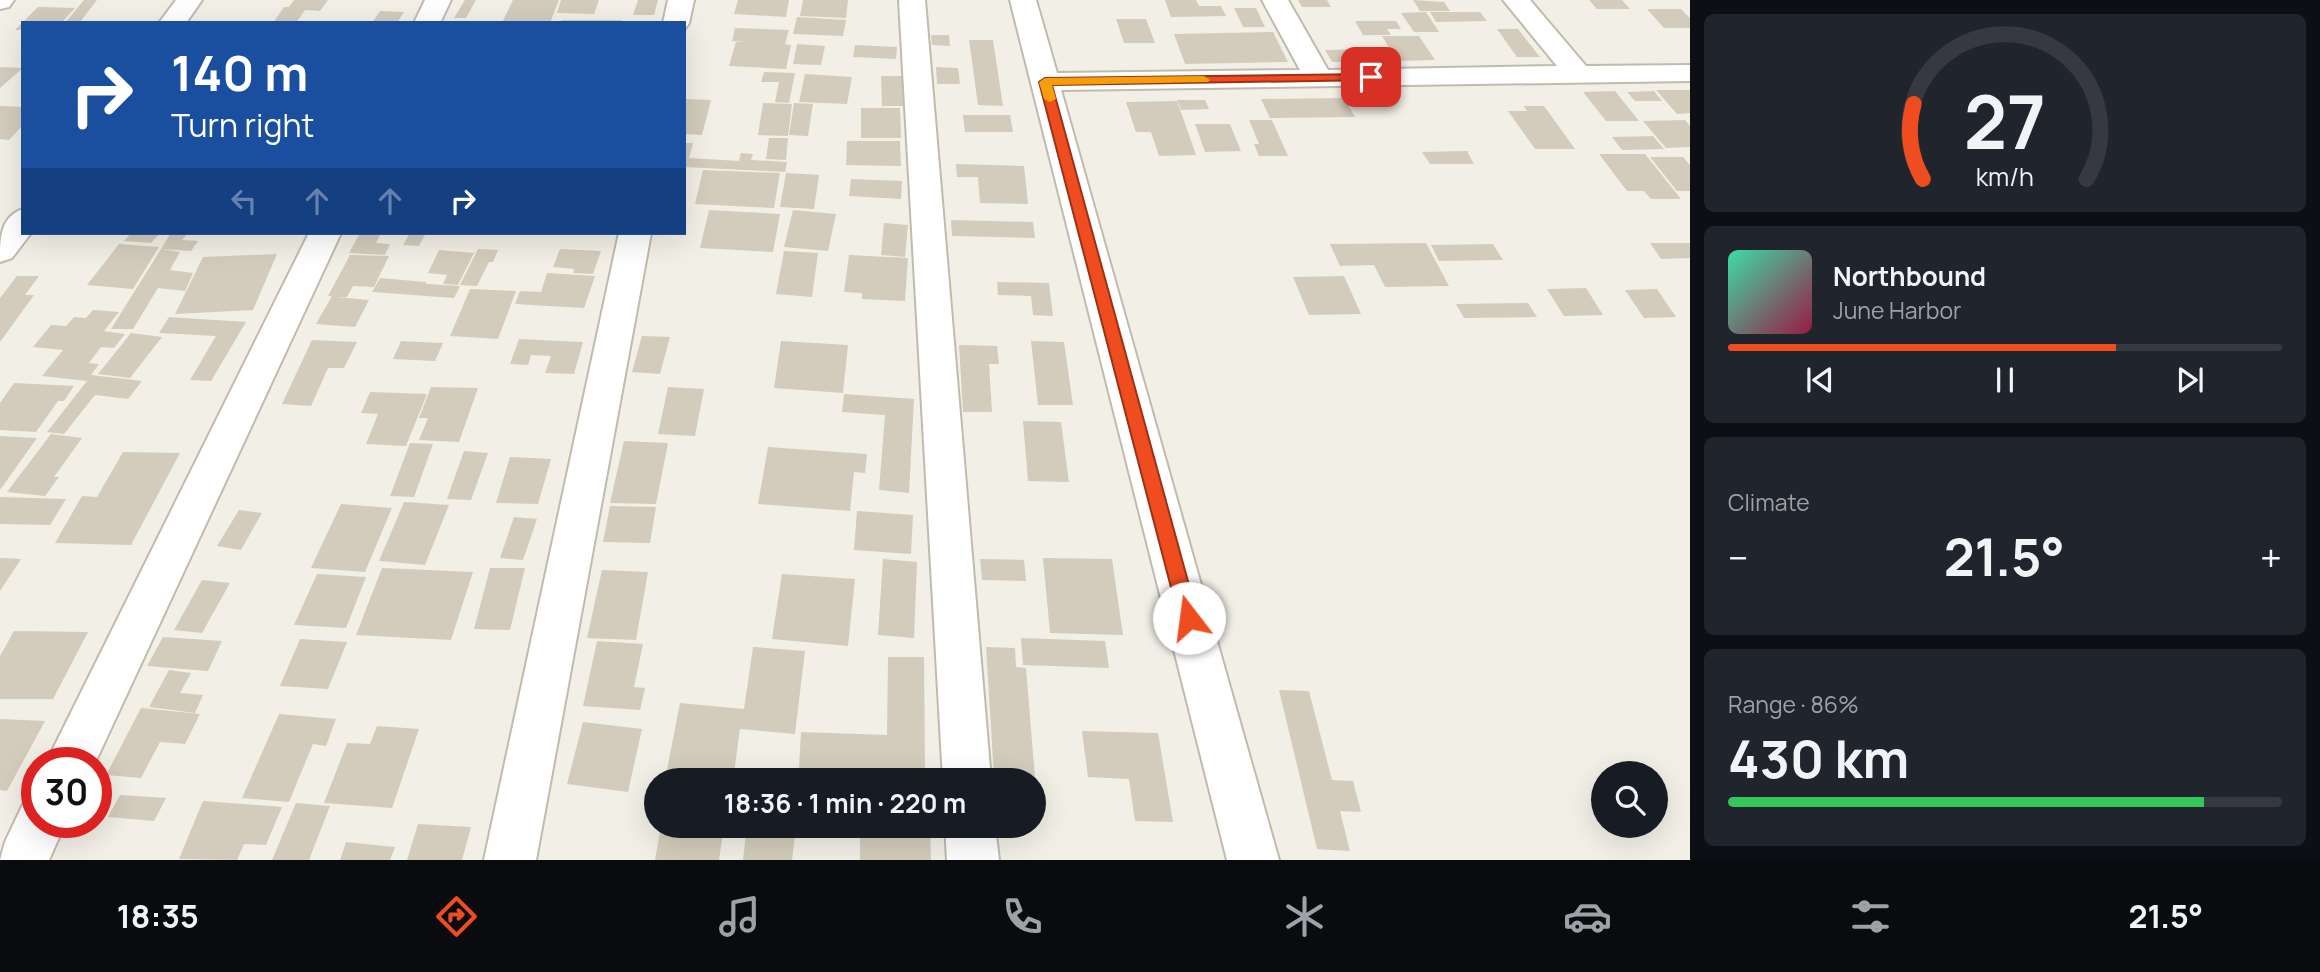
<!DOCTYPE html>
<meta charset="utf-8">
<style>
body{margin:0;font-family:Manrope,sans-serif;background:#20242c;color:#f1f3f6;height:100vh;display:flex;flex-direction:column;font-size:26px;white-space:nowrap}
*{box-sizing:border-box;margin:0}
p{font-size:23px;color:#9ea1a6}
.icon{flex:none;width:38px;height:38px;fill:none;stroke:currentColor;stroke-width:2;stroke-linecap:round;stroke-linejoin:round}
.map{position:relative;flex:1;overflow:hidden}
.panel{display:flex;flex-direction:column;gap:14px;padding:14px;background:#0d0f14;width:630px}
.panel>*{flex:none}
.banner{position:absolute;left:21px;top:21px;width:665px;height:214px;border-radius:0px;box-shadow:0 7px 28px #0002;background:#1a4fa0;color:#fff;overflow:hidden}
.fabs{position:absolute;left:1591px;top:761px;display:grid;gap:14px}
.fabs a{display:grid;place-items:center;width:77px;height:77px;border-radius:50%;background:#171b24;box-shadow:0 7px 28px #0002;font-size:35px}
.speed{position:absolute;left:21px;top:747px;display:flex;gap:14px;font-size:35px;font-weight:700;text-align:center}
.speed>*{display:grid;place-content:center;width:91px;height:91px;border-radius:50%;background:#171b24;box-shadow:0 7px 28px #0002;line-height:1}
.speed .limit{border:10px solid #d22;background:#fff;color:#111}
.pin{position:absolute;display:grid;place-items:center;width:60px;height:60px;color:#fff;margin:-30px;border-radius:14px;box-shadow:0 4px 10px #0006}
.me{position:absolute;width:77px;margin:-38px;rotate:345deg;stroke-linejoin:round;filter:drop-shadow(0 0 5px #0008)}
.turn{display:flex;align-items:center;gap:24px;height:147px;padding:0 35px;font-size:32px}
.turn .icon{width:91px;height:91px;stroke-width:2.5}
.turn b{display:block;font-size:49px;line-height:60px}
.lanes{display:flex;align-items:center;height:66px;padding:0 35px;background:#0003;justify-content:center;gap:35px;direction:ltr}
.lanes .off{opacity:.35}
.big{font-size:52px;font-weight:700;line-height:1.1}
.panel .tile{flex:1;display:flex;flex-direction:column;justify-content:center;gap:10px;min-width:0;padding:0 24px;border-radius:10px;background:#20242c}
.panel .dial{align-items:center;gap:0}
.dial svg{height:182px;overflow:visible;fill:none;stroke:#363941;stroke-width:7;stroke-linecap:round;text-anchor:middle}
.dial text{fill:#f1f3f6;stroke:none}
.song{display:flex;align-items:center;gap:21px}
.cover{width:84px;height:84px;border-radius:10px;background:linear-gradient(135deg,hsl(160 70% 55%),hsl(340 70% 35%))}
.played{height:7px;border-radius:4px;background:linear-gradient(90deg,#ef4c20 70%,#363941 70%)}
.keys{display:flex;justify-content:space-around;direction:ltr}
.heat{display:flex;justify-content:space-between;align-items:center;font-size:38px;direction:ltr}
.charge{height:10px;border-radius:5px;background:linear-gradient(90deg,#34c759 86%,#363941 0)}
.trip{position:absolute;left:644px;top:768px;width:402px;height:70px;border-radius:35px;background:#171b24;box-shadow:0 7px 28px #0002;font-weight:700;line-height:70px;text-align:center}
.menu{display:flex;height:112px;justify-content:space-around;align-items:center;background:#090b0e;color:#9ea1a6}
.menu .icon{width:49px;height:49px}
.menu .on{color:#ef4c20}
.menu b{font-size:32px;color:#f1f3f6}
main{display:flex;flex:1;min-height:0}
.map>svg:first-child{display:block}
.building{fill:#d3ccbc}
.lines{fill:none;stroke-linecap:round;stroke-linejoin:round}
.minor-casing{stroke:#c0bbac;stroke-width:4}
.minor{fill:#fff;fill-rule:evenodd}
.route{fill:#ef4c20;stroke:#9b3115;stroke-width:2}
.slow{fill:#f59e0b}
</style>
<main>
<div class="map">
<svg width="1690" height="860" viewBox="0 0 1690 860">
<rect width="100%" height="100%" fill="#f2efe6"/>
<!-- building -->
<path class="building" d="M84,0H97L80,22H66Z
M294,0H328L320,11L305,10L296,23H273L284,7H289Z
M465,0H476L466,18H454Z
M513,0H559L550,23H502Z
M561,0H599L594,14L557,13Z
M638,0H658L654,15H633Z
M738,0H789L786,17L734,14Z
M803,0H848L846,18L800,16Z
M1165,0H1196L1199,6H1221L1226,16L1171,17Z
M1298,0H1327L1331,7H1302Z
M1413,0L1444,2L1450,11H1420Z
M1589,0H1622L1630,9H1597Z
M38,7L75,8L61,23H23V30H15Z
M1234,8H1256L1265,27H1243Z
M1647,9H1681L1690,18V28H1664Z
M380,11L404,12L397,23H372Z
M1426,12L1439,32H1414L1401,13Z
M1430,12H1480L1487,21L1436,22Z
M797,17L846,20L843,36L793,34Z
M1116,19H1146L1155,43H1124Z
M561,20H622L621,23H561Z
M1355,21H1396L1401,29H1387L1391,35H1363Z
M735,28L789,30L785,44L791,45L786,69L729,66L736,42H746L732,41Z
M1497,29H1518L1540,57H1517Z
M1273,32L1288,62L1185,64L1174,34Z
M931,35H949L950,46L932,45Z
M1382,36H1419L1435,60L1397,61Z
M969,40H993L1003,106L978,105Z
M797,44L825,46L821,65L793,64Z
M855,45L897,47L896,59L853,57Z
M1371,49L1379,61L1332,62L1325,50Z
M0,67L23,68L0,88Z
M936,67L958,68L960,84H937Z
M764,72L795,73L789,103L775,102L779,82H761Z
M805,74L852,77L847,104L799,102Z
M881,76H902L903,106H882Z
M1656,90H1690V113L1677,114Z
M1615,91L1639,121H1606L1583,92Z
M1654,91L1662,101H1635L1627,92Z
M1344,98L1355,117L1270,118L1261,99Z
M685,99L711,100L702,135L684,134Z
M1177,100H1205L1209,109L1181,110Z
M1177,101L1196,155L1159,156L1151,132H1136L1126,102Z
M763,103L792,104L788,136L758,135Z
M794,103L813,104L808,136L789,135Z
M0,106L23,107V125L9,140L0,139Z
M1524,106H1544L1575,149H1535L1508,111H1527Z
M861,108H900L901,138H861Z
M963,115H1010L1013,132H965Z
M1249,120H1272L1288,156H1259L1254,144H1259Z
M1685,120L1690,126V147L1666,148L1643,121Z
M1195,124H1230L1241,151L1205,152Z
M1653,136L1664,149L1622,150L1612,137Z
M769,138H788L786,160L766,159Z
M847,141H900L901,166L846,165Z
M684,143H693L689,158L739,161L741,153L753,154L751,160L787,162L785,172L684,167Z
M1467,151L1474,164H1430L1422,152Z
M1599,154H1645L1681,199H1651L1644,191H1627Z
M1650,157H1683L1690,165V191H1677Z
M956,164L1024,166L1028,204L980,203L978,177H957Z
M703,170L780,173L774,208L695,204Z
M786,173L819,175L814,209L780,207Z
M851,179L902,181L901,199L849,196Z
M709,210L780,214L773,252L700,248Z
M793,210L836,214L828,251L784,247Z
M951,220L1033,222L1035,238L952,236Z
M884,223L908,225L905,257L881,255Z
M131,233H160L151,243L124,241Z
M171,233H188L182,240L198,241L191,251L161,249L180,252L170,270L193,273L185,291L158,288L133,329H111Z
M360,233H381L376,243L390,244L385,255L349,253Z
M410,233H426L419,246L403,245Z
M1426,243L1449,286L1385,287L1374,265L1340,266L1330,244Z
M1650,243H1690V258L1661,259Z
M119,244L159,247L133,289L87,285Z
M1493,244L1503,260L1439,261L1431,245Z
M478,249L498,250L493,262H489L477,286L460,285Z
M560,249L601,251L593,274L573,273L574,269L553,267Z
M439,250L474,253L458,285L443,284L447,275L428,273Z
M784,251L818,253L812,297L776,294Z
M277,254L253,310L175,314L203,257Z
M350,255L389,256L374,287L353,286L347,297H337L369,300L355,327L316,324L332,296H328Z
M849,255L908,258L905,301L862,299V293L844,292Z
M547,273L595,276L584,308L515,304L520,291L541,292Z
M17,276H39L25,295H34L0,342V298Z
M1344,276L1361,314L1309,315L1293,277Z
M380,278L426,282V284L460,286L454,298L372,292Z
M997,282L1049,283L1053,316L1033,315L1031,296L998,295Z
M1586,288L1603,315L1564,316L1547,289Z
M470,289L516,291L498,339L450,336Z
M1657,289L1676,317L1644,318L1625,290Z
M1528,303L1537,317L1464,318L1456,304Z
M93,310L119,312L104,331L125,334L114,348L101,347L89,363L99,364L91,375L142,381L128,399L95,395L64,434L47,432L87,381L42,376L63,350L33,347L51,325L66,326L74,317L86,318Z
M169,317L246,322L211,381L190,380L216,336L159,333Z
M131,333L162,337L130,378L98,374Z
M642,336L670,337L660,374L632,372Z
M519,339L583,342L574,374L545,373L551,356L531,355L528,365L510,364Z
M312,340L357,342L344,368H328L311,406L282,404Z
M401,341L443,343L435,361L393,359Z
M781,341L848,345L843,393L774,388Z
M1031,341L1064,342L1073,405H1038Z
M959,345L997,346L999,364H989L992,412H963Z
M14,383L74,386L64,401H58L36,432L0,430V403Z
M431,387L478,388L459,442L419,440L428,418H419Z
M668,387L704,389L695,436L658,434Z
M370,392L427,394L406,446L366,444L378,414L361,413Z
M844,394L914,399L909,493L879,490L885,415L842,412Z
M1023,421L1061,422L1069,482L1028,481Z
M51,434L82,438L54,477H59L45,496L7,492Z
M0,436L37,438L0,490Z
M624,441L668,443L656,504L610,503Z
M410,443L433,444L414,497L390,496Z
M768,447L867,454L865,473L854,472L850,511L758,504Z
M464,451L488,453L471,500L447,499Z
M123,452L180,453L131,545L55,543L82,496L97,497Z
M510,457L551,459L538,504L496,503Z
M0,497L66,499L50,525L0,524Z
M404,502L449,505L425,565L379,561Z
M341,504L392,508L365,572L311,568Z
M610,506L656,507L650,543L603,542Z
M239,510L262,513L241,550L217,546Z
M857,511L913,515L911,554L854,550Z
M514,517L537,519L523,560L500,558Z
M0,558L21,559L0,591Z
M1043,558L1112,559L1123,635L1050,633Z
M883,559L917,562L914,638L878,635Z
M980,559L1024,560L1026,581L982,580Z
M382,568L473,572L451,640L356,635Z
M490,568H525L510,630L474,629Z
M602,570L648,572L636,640L587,638Z
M317,574L366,577L346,628L294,625Z
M782,574L855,579L848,646L772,639Z
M202,580L230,583L202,633L174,630Z
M14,631L88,632L53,699H0V656Z
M163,637L222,641L208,671L147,666Z
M1021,638L1105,641L1109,668L1023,665Z
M300,639L347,642L328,689L280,686Z
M597,641L643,644L634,687L645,688L640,710L583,706Z
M753,647L805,651L795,734L740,729L733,780H665L680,703L744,709Z
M986,647L1015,648L1016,667L1026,668L1035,778L994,776Z
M888,657H924L925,772L799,768L801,732L887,735Z
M169,670L191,673L180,693L203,695L195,713L149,707Z
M1279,690L1309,691L1332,780L1353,781L1361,812L1340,811L1350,851L1317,849Z
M141,708L200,714L185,744L160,742L141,778L106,775Z
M279,714L336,719L326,746L313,744L289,802L242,798Z
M0,719L45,721L7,791L0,790Z
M583,722L642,729L628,792L567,784Z
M377,726L419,729L392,808L324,803L347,743L370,744Z
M1082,731L1158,733L1173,822L1135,821L1129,779L1088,777Z
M120,795L166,798L154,821L108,817Z
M203,801L282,807L266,845L244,844L237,860L179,859Z
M296,803L330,806L309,860H272Z
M418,824L471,827L462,860H407Z
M661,826H724L719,860H655Z
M747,826H796L792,860H743Z
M860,826L930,829L931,860H860Z
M346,842L395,847L390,860H340Z"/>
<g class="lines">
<!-- minor casing -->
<g class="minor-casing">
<path id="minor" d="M0,0H14L9,7L0,9Z
M176,0H202L186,23H159Z
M425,0H451L440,23H414Z
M668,0H694L689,23L685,29L684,23H663Z
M899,0H925L991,780H943Z
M1010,0H1036L1057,73L1300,70L1262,0H1288L1328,70L1557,66L1503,0H1530L1586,66L1690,65V81L1061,90L1279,860H1227Z
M23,209V233H31L12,258L0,262C0,238 0,217 23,209Z
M309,233H341L95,763H46Z
M619,233H651L536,860H484Z
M37,799V822H66L49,860H0L5,842L23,804Z
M945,826H995L999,860H947Z"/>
</g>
<!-- minor -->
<use href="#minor" class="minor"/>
</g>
<!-- route -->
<path class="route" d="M1371,74L1375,75V80L1052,85L1198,618L1195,624L1189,627L1182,624L1179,618L1039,82L1045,78Z"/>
<!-- slow -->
<path class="slow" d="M1204,76L1210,80L1208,82L1052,85L1056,99L1050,102L1044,99L1039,82L1045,78Z"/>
</svg>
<div class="fabs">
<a><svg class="icon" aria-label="search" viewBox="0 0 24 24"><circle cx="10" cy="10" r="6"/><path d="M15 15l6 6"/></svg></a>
</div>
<div class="speed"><div class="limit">30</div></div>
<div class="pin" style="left:1371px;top:77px;background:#d93025"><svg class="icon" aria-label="arrive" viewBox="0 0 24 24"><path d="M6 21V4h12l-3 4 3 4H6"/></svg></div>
<svg class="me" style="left:1189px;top:618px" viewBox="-20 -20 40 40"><circle r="19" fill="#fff"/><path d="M0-13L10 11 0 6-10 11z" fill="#ef4c20"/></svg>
<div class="trip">18:36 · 1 min · 220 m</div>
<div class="banner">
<div class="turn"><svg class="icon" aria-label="right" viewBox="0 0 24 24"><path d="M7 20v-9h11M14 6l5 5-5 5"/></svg><div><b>140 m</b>Turn right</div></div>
<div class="lanes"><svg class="icon off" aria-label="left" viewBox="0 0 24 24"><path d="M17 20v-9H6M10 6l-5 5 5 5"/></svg><svg class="icon off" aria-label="ahead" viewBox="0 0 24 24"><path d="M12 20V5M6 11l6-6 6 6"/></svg><svg class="icon off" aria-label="ahead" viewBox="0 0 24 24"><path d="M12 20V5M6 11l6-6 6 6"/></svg><svg class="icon" aria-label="right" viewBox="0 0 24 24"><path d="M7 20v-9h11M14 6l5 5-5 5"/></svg></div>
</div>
</div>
<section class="panel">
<div class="tile dial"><svg viewBox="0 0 100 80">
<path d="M14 69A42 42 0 1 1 86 69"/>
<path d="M14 69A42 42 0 0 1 10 36" stroke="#ef4c20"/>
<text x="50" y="56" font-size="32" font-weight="700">27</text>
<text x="50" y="72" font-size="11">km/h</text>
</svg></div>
<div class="tile">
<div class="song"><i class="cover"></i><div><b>Northbound</b><p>June Harbor</p></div></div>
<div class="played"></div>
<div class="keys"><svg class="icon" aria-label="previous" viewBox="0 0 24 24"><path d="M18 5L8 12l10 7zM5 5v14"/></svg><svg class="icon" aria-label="pause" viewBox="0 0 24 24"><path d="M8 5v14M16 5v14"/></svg><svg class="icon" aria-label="next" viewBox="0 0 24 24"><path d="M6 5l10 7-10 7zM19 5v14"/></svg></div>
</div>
<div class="tile"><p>Climate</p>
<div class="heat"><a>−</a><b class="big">21.5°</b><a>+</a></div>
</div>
<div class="tile"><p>Range · 86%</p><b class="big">430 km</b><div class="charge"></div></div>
</section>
</main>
<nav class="menu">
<b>18:35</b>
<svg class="icon on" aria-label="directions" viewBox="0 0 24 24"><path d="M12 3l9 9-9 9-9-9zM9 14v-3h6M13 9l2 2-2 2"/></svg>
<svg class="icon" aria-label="music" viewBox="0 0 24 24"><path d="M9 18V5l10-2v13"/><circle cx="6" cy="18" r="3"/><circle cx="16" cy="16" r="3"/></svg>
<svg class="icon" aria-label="phone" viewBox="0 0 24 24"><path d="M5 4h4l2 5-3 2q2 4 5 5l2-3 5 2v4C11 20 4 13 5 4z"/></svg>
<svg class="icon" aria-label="climate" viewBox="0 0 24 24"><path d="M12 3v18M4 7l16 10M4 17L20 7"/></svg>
<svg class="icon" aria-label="car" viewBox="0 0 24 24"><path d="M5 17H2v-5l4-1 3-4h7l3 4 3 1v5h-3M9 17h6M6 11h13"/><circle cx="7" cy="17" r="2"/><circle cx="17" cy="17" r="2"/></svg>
<svg class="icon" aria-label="filters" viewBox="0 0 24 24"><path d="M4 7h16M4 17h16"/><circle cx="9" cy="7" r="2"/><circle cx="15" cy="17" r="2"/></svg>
<b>21.5°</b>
</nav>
